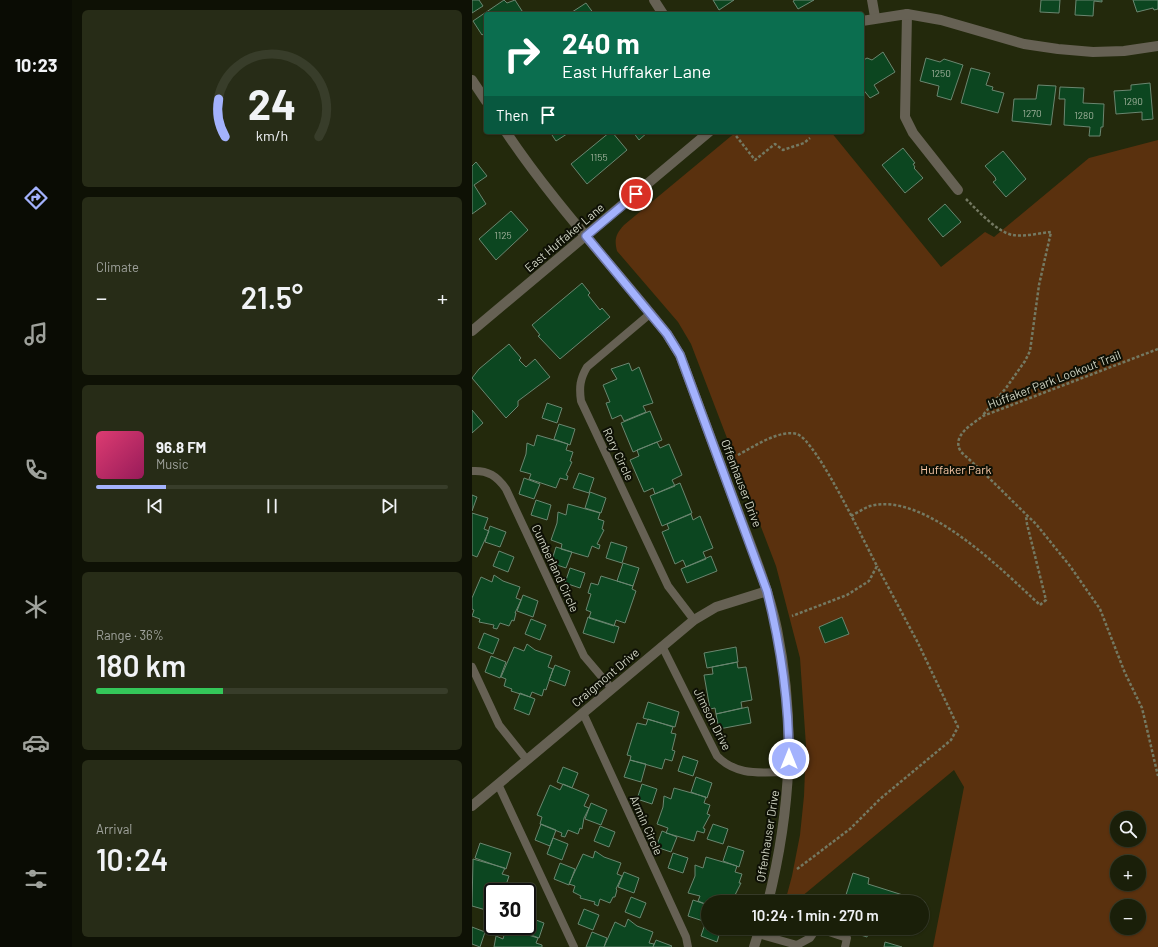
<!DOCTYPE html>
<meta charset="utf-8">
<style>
body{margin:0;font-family:Barlow,sans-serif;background:#272c17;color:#f1f3f6;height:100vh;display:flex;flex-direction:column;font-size:15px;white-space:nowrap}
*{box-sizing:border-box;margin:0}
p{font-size:13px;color:#9fa29c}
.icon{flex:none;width:22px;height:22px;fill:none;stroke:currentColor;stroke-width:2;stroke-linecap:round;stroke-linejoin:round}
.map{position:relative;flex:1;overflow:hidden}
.details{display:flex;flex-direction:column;gap:10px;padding:10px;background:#0e1105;width:400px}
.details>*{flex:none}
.top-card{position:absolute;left:12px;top:12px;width:380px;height:122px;border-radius:4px;box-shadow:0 1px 3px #0004,0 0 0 1px #383d2a;background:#0b6e4f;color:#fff;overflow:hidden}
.buttons{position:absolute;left:638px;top:811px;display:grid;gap:8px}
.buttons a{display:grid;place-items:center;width:36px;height:36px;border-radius:50%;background:#1a1f09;box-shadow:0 1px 3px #0004,0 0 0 1px #383d2a;font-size:20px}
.speed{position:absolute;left:12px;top:883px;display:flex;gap:8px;font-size:20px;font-weight:700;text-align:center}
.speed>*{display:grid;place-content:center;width:52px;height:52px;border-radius:50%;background:#1a1f09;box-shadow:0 1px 3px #0004,0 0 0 1px #383d2a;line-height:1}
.speed .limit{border:2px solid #111;border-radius:6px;background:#fff;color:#111}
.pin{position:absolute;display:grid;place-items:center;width:34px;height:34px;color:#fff;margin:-17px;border:2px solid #fff;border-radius:50%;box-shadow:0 1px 4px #0007}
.me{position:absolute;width:44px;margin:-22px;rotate:0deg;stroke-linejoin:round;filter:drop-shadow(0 0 3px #0008)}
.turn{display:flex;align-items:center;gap:14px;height:84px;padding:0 12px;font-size:18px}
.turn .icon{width:52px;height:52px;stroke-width:2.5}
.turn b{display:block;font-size:28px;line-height:34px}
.then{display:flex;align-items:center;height:38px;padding:0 12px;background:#0003;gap:8px;font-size:15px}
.big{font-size:30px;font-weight:600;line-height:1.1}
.details .card{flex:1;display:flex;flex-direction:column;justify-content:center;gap:6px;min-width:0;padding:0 14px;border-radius:6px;background:#272c17}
.details .dial{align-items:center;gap:0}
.dial svg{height:104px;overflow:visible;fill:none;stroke:#383d2a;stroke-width:7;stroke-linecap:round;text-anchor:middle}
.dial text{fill:#f1f3f6;stroke:none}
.song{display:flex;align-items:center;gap:12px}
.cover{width:48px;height:48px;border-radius:6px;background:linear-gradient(135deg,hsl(340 70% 55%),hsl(330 70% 35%))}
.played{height:4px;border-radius:2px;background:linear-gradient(90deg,#a3b2fd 20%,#383d2a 20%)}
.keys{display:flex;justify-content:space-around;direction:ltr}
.heat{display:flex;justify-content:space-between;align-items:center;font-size:22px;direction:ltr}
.charge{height:6px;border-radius:3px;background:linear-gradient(90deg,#34c759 36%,#383d2a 0)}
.trip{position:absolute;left:229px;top:895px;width:228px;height:40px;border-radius:20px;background:#1a1f09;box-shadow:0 1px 3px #0004,0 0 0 1px #383d2a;font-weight:600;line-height:40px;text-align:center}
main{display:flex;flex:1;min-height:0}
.tab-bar{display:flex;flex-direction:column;width:72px;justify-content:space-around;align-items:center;background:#0a0c04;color:#9fa29c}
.tab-bar .icon{width:28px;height:28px}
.tab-bar .active{color:#a3b2fd}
.tab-bar b{font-size:18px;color:#f1f3f6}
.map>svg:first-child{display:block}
.green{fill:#5a310e;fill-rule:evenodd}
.building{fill:#0c4620;stroke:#6a8670}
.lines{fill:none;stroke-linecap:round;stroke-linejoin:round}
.path{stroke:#747962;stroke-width:2.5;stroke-dasharray:3 2;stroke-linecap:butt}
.service{stroke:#666154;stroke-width:8}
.minor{stroke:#666154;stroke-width:10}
.tertiary{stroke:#666154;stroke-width:10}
.route-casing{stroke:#6a74a4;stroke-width:10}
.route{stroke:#a3b2fd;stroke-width:7}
.labels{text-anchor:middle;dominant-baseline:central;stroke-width:4;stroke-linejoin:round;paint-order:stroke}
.number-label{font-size:10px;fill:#9fb09a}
.street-label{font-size:12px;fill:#d0d4c3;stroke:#0e1005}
.park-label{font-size:12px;fill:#f9c9a8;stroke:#0e1005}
</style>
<main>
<nav class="tab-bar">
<b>10:23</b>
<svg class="icon active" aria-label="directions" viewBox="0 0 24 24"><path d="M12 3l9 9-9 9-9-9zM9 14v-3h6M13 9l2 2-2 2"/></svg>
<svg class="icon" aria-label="music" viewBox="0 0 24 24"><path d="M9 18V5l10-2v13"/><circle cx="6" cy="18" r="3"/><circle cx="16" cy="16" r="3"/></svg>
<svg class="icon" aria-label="phone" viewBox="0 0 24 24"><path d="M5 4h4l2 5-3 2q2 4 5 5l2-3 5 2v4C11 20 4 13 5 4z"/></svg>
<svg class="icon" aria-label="climate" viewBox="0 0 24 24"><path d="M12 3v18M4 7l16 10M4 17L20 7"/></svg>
<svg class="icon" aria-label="car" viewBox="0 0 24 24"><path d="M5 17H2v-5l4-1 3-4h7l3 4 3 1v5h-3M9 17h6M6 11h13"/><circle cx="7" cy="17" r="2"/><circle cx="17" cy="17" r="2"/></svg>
<svg class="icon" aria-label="filters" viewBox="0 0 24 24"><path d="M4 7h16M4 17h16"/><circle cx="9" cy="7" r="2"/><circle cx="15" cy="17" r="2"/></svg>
</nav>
<section class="details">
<div class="card dial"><svg viewBox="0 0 100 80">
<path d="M14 69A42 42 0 1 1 86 69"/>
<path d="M14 69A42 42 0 0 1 9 40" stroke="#a3b2fd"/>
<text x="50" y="56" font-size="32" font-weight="700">24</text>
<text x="50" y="72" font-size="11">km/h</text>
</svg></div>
<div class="card"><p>Climate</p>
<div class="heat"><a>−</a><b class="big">21.5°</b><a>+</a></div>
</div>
<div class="card">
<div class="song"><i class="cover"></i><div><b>96.8 FM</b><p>Music</p></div></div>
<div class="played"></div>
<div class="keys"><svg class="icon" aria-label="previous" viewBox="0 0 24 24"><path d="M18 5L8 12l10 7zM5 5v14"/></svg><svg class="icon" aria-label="pause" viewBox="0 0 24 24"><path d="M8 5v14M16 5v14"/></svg><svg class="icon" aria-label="next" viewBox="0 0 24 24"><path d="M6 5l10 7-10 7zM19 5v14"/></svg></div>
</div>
<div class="card"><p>Range · 36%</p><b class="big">180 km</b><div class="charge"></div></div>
<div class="card"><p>Arrival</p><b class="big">10:24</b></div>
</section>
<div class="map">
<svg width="686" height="947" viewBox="0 0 686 947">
<rect width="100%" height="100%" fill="#23290c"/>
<!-- green -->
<path class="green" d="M264,132H359L469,267L513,232L522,237L617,158L686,140V947H461L492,787L482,770L323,902H313L320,876L328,835L332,796L334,746L328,658L304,566L219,344L206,322L145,251C142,239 144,234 152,225ZM645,818H667V840H645ZM645,862H667V884H645ZM645,906H667V928H645Z"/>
<!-- building -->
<path class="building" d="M0,0H7L11,6L0,13Z
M32,0L35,3L43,0L52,14H14V32L10,35L1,21Z
M241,0H262L247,10Z
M323,0H342L326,9L321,1Z
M569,0H588L587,13L568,12Z
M604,0H630V2L622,1L621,16L603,15Z
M661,0H686V9L682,10L681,8L665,12Z
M114,3L122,14H97Z
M411,52L423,72L402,85L407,93L398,98L390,88V61L395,58L400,60Z
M454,58L468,62L472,59L491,65L479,100L465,96L467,86L448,81Z
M499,68L518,73L514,85L521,87L520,90L532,93L526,113L489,103Z
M678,83L681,119L670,120V112L644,114L642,91L659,90V85Z
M566,85L584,86L579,125L540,121L542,99H564Z
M588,87L612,88L611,103L632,104L631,127H629L628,136H617L618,127L592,125L593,99H587Z
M78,132H98L84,141Z
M138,132H140L155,150L115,184L99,164Z
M161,132H176L167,140Z
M431,148L443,163L441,164L443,167L442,168L451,178L433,193L410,165Z
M531,151L554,179L534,197L521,182L524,180L523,177L513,166Z
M4,162L15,176L2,185L14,204L0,214V166Z
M473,204L489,222L471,237L456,219Z
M39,211L56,230L24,260L7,239Z
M110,283L118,293L116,295L128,310L130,308L138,317L88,359L66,336L68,335L60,325Z
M37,344L49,358L47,360L54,367L63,359L78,377L46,401V406L34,418L0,378L7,369Z
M157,363L160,371L167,367L181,403L171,406L174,412L152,421L149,415L140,419L134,403L138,402L131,385L145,379L139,369Z
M75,403L90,408L85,423L70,418Z
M0,410L11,423L0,433Z
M178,411L190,440L161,452L149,423Z
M87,424L103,429L98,445L82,439Z
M65,435L96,444L94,450L101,452L98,461L100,462L94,475L96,476L95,480L88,478L84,488L57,479L59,474L48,471L54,454L55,443L62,446Z
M185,442L188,448L197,444L210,475L200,480L203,486L183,494L181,488L172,492L158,460L167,456L165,450Z
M107,473L122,478L117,493L101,488Z
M52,478L68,484L62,499L47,494Z
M208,483L220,513L190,526L178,496Z
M118,492L134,498L129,513L113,508Z
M0,495L5,497L0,511Z
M64,500L79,505L75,520L59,515Z
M96,504L128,513L126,519L132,521L130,529L132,530L125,544L128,545L127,549L120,546L116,557L89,549L90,544L79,540L85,523L86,512L94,515Z
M0,513L16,518L12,529L17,531L5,557L0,555Z
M219,514L221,520L228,516L241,548L231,552L234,559L214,567L211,560L203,564L190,532L197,529L195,524Z
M18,526L34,532L28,547L13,542Z
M139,542L155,547L150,563L134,558Z
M84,547L100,552L94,568L79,563Z
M27,551L42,557L36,572L21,566Z
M239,556L245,571L215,583L209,569Z
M151,563L167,568L161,586L145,581Z
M98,568L113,573L108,588L93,583Z
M22,575L31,581L48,587L44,598L49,600L43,613H44L42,621L40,620L37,626L28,623L25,629L21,628L22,625L7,622L8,619L0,616L2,610L0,609V598L9,577L20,582Z
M129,576L161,586L160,589L164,591L153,623L144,620L142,626L117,618L119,612L114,610L119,594L116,593L119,583L126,585Z
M51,595L66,601L61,617L45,611Z
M116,617L147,627L142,643L111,633Z
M370,617L377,634L353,643L347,627Z
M59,619L74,625L68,640L53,634Z
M12,633L27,639L21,654L6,648Z
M55,644L63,650L80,656L76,667L81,669L74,690L72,689L70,696L60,692L58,697L39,691L40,689L32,686L34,679L29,677L42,647L52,651Z
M264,647L266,662L235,668L232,653Z
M19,656L34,662L28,678L13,672Z
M265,662L266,668L274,667L280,700L269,702L270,708L244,714L243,708L238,709L232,675L241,674L240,667Z
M83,665L98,671L93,686L77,680Z
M48,693L63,699L57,715L42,709Z
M176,702L207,712L203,727L171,718Z
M276,707L279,723L247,729L244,714Z
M176,719L201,727L199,733L204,734L200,750L203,751L200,761L193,759L190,769L158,760L159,756L155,755L165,723L174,725Z
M211,756L226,761L221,776L206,771Z
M158,760L174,764L169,782L152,777Z
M91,767L106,773L100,788L85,782Z
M224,777L240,783L235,798L219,792Z
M91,784L117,795L112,806L117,808L112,818L110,829L108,828L106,834L96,830L93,837L89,836L90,833L68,824L70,817L65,815L78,785L88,790Z
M170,784L185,789L180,804L165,799Z
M202,788L234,797L232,803L238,805L235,814L238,815L231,828L233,829L232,833L225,831L222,841L194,833L196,828L185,824L191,807L192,796L199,799Z
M119,803L135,810L129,825L113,819Z
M69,824L84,830L78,846L63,840Z
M241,824L256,829L251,844L235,839Z
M128,826L143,832L137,847L122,841Z
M190,831L205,837L199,852L184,847Z
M81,838L96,844L90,860L75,854Z
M8,843L39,853L34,869L3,858Z
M256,846L272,851L267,867L251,861Z
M123,851L132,857L149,863L145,874L150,876L144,889L145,890L143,897H141L138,903L128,899L126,906L122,904L123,902L108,898L109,896L101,892L103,886L97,884L111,854L121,858Z
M201,853L216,858L211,873L196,868Z
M234,857L265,866L263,872L270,874L267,883H269L262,897L265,898L264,902L257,900L256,902H236V905L226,901L228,896L216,893L223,876V865L231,868Z
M1,859L33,868L30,874L37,876L34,885L36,886L34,892H21V912L0,906Z
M88,863L103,869L97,885L82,879Z
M152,872L167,878L162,893L146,887Z
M381,873L397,878L396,884L453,902L450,912V902L372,901Z
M159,897L174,903L168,918L153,912Z
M221,900L236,905L231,921L216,916Z
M112,909L127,915L121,930L106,924Z
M56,917L72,923L67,938L51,932L53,926H55Z
M156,919L165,926L181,932L177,943L182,944L181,947H132L143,922L153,927Z
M234,921H236V928H249L245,942L229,936Z
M0,927L13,932L8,947L0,944Z
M34,928L66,938L64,943L70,945V947H22L24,936L31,939Z
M366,928H398L395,937Z
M120,932L135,938L132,947H114Z
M184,940L200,946L199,947H181Z
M413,942L430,947H412Z"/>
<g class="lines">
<!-- path -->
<path class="path" d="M261,132L283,160L303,144L311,150L332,143L338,138
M494,199C505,210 526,233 541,235C553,237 567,233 579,232L567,285L558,351L553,361L534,388L511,415
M686,349L511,416C499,425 479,436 489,452C515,475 539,500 564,524L598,566L628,609L653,673L670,708L686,776
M266,455C281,447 308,429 325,434C345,441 393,544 405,566L397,581L375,595L320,616
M379,516C385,513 392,508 398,506C453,491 532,572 568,605L574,600L555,524L554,516
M325,869L378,829L408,799L479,740L486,727L446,643L405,566"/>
<!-- service -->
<path class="service" d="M179,313L115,367C108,379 107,387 109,401L196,586L222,620
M0,471C16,470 25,476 34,489L112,656L140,689
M190,646L245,756C266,777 289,772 317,772
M0,667L27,725L55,760
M111,713L214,937L216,947
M26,784L102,947
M286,934L325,945L338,938L345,928L375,938L373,947"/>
<!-- minor -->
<path class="minor" d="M182,0L191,14
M400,0L403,17
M435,14L433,117L441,133L486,190
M0,80L14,101
M34,132C82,204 142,267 195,334L208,355C227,405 245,456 264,506C279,546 296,587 305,629C324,723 319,810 296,902
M0,806L222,620L244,607L295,591
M282,947L288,928"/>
<!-- tertiary -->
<path class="tertiary" d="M390,21L435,14L469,20L552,44L586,49L621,52L652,51L686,46
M0,331L237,132"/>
</g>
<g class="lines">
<!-- route casing -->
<g class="route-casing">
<path id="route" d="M164,194L114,236L195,334L208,355L295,591C309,647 317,701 317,759"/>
</g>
<!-- route -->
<use href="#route" class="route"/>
</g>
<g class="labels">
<!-- number labels -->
<g class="number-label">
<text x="469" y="73">1250</text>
<text x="661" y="101">1290</text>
<text x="560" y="113">1270</text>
<text x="612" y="115">1280</text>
<text x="127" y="157">1155</text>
<text x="31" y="235">1125</text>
</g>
<!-- street labels -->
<g class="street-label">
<text transform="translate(92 237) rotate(-40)">East Huffaker Lane</text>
<text transform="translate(582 379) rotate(-21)">Huffaker Park Lookout Trail</text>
<text transform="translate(147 454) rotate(65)">Rory Circle</text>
<text transform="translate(270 483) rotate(69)">Offenhauser Drive</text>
<text transform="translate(84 568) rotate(65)">Cumberland Circle</text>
<text transform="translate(133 677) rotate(-40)">Craigmont Drive</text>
<text transform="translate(241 719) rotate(63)">Jimson Drive</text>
<text transform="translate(175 825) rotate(66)">Armin Circle</text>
<text transform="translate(295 836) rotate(-81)">Offenhauser Drive</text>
</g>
<!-- park labels -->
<g class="park-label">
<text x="484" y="469">Huffaker Park</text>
</g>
</g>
</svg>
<div class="buttons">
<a><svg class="icon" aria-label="search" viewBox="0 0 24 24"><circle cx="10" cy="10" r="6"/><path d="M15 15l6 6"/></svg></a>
<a>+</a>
<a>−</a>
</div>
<div class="speed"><div class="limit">30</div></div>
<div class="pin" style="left:164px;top:194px;background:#d93025"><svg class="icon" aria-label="arrive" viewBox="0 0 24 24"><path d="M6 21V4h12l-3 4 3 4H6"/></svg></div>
<svg class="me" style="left:317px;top:759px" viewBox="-20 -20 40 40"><circle r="17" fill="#a3b2fd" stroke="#fff" stroke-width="3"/><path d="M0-11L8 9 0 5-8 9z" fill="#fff"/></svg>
<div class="trip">10:24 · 1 min · 270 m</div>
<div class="top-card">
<div class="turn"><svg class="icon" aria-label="right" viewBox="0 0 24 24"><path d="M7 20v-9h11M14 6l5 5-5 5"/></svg><div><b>240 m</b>East Huffaker Lane</div></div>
<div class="then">Then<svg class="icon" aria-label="arrive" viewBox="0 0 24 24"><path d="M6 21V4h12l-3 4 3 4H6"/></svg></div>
</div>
</div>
</main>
